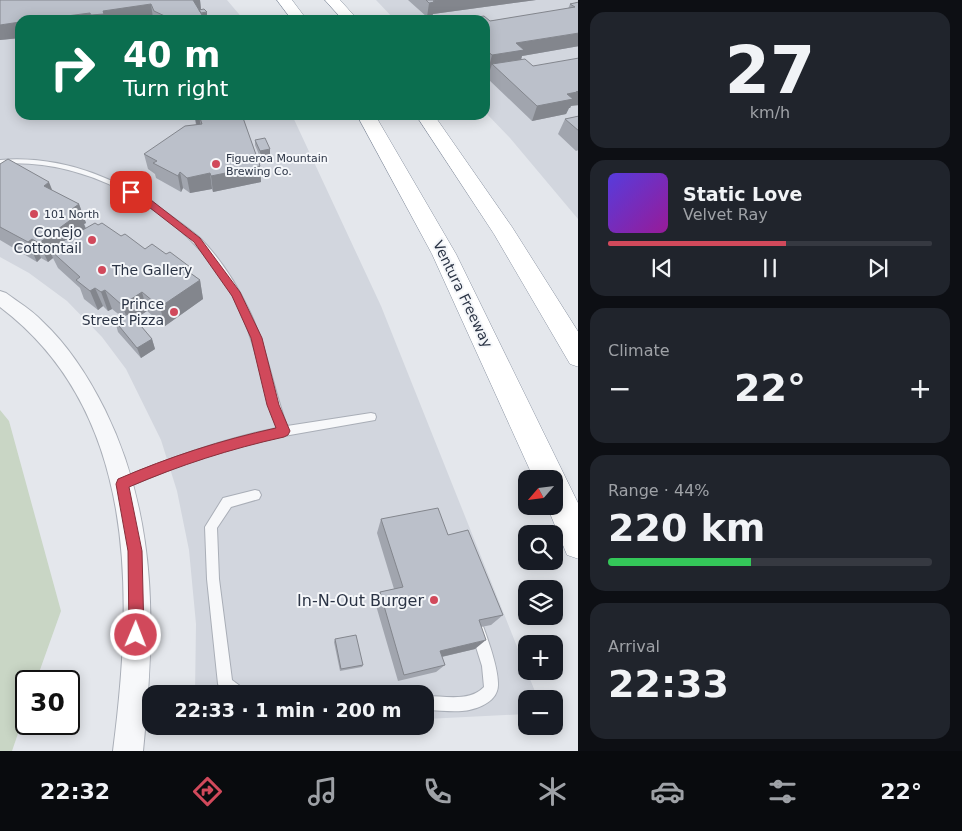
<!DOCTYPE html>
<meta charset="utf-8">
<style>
body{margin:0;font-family:"DejaVu Sans",sans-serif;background:#20242c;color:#f1f3f6;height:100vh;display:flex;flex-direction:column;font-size:19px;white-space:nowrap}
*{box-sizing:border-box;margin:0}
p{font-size:16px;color:#9ea1a6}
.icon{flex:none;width:28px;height:28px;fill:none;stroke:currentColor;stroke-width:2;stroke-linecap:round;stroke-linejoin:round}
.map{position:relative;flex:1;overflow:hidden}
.drawer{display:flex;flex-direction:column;gap:12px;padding:12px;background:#0d0f14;width:384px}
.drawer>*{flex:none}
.top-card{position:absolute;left:15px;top:15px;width:475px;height:105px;border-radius:15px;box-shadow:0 2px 12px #0003;background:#0b6e4f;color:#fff;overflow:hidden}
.needle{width:32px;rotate:242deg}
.fabs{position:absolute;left:518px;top:470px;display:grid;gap:10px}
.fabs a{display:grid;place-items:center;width:45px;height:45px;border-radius:10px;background:#171b24;box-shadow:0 2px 12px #0003;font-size:25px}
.speed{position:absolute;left:15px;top:670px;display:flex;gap:10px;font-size:25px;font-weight:700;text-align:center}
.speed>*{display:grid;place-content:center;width:65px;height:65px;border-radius:50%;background:#171b24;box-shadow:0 2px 12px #0003;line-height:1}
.speed .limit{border:2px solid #111;border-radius:8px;background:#fff;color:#111}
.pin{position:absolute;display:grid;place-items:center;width:42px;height:42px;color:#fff;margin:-21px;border-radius:10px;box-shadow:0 2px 8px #0006}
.me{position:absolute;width:55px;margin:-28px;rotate:1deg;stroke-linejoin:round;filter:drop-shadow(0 0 4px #0008)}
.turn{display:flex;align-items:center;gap:18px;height:105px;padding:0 25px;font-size:22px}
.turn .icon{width:65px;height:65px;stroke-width:2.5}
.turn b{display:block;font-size:35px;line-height:42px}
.big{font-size:38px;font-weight:600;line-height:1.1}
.drawer .widget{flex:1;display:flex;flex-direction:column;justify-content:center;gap:8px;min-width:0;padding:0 18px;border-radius:15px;background:#20242c}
.drawer .dial{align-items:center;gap:0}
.dial b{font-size:65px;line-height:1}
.song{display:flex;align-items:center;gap:15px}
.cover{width:60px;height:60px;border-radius:8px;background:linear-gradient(135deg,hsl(250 70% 55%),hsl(300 70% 35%))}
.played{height:5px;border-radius:2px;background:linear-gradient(90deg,#d1495b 55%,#363941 55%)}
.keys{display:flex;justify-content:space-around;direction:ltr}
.heat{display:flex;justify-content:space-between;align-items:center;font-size:28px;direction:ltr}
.charge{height:8px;border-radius:4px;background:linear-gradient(90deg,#34c759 44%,#363941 0)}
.trip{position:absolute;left:142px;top:685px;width:292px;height:50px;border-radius:15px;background:#171b24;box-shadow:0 2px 12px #0003;font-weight:600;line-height:50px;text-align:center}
.menu{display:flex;height:80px;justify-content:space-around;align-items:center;background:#090b0e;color:#9ea1a6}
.menu .icon{width:35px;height:35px}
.menu .current{color:#d1495b}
.menu b{font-size:22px;color:#f1f3f6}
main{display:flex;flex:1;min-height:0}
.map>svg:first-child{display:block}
.built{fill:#d2d6de}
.green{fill:#c9d6c5}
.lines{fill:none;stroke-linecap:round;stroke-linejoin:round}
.service-casing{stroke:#a9aeb7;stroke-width:2}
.minor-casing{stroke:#a9aeb7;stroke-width:2}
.motorway-casing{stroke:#8b94a3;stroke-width:1}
.service{fill:#f7f8fa;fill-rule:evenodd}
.minor{fill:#f7f8fa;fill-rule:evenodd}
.motorway{fill:#fff;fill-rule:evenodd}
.wall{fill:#a1a5ae}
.shaded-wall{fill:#83868d}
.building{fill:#bbc0ca;stroke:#83868d}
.route{fill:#d1495b;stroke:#882f3b}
.poi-dot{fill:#d1495b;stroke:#f4f6f9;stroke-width:2}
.labels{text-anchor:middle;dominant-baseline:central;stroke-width:4;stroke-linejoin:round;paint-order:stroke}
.far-poi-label{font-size:11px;fill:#2b3445;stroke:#f4f6f9;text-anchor:start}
.poi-label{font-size:14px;fill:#2b3445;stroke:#f4f6f9;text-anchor:end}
.street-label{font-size:14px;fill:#2b3445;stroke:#f4f6f9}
.near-poi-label{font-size:16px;fill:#2b3445;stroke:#f4f6f9;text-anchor:end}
</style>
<main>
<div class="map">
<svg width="579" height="751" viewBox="0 0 579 751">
<rect width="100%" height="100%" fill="#e4e7ec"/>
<!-- built -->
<path class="built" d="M0,0H227L244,20H20V115H292L381,306L538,699H526V714L426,719V694H195L196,624L189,550L177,491L161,440L126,369L102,337L67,301L29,273L0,257Z
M376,0H578V219L510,138L485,112V20H395Z"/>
<!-- green -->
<path class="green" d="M0,410L9,421L61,611L36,681H26V710L12,751H0Z"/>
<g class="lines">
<!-- service casing -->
<g class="service-casing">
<path id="service" d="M0,160C61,155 118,178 167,213C178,221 190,229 200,238C220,258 237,285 249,310C267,347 273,388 287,426L371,413L375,414L376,417L375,420L284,436L233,448L179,466L122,489L118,488L116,484L118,480C170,458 222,439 277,428C264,390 257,349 241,312C202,224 97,156 0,164Z
M255,490L259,491L261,495L259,499L231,507L217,528L219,579L232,680L244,689L246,694C235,694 223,696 218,684L207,579L205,527L223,498Z
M478,624L483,626C488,640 502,677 497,691C493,704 474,710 462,711C450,712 438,710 426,710V696C445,696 470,702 484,687L482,666L471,631L473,626Z"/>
</g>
<!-- minor casing -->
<g class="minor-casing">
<path id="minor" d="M0,291L6,293C18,302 32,310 42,321C69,346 89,378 105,410C159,520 155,633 143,751H113C133,596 139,412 0,307Z"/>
</g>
<!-- motorway casing -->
<g class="motorway-casing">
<path id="motorway" d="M277,0H292L307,20H292Z
M325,0H340L358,20H343Z
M357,115H375L456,254L579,505V559L567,555L547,506H554V479H534L432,254Z
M416,115H434L512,227L579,333V367L570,364L494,234Z"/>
</g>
<!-- service -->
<use href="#service" class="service"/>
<!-- minor -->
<use href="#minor" class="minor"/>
<!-- motorway -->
<use href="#motorway" class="motorway"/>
</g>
<!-- wall -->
<path class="wall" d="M0,0H200L201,9L207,17L204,18L205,20H154L153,18L143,20H20V38L0,40Z
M408,0H536L433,14L432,16L427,17Z
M579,2V46L522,56L521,59L571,106L570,108H569L566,114L532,121L488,79L490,70H488L485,67V20L490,21L568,9L570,4Z
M194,115H242L260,166L261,182L213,192L212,189L190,193L183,188L181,192L156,178L155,174L148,169L144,154L196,125Z
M579,116V150L576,151L558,134L565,119Z
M255,140L270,155L260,157L255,145Z
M0,164L79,204L86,223L84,224L86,228L98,225L192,274L200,280L203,299L165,326L147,311L135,319L152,339L155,349L141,358L118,332L115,321L122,317L112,309L108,311L103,306L98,310L84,299L80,288L58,268L53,258L48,262L41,258L37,262L0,240Z
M381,519L448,535L503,615L491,625L481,627L475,649L442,657L445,665L436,672L398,681L375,602L380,592L394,589L377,533Z
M335,639L363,665L362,667L340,671L334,642Z"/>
<!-- shaded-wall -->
<path class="shaded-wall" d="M192,0H200L201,10L193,11Z
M438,0H536L433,14L432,16L427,17L429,3L433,1Z
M151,4L153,18L143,20H93L91,15L103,11Z
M207,12V17L200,19V14Z
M90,13L92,20H60L59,17Z
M20,22V38L0,40V25Z
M579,33V46L522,56L520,64H492L490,70H488L492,55L516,43Z
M579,91V105L571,106L570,108H569L566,114L532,121L537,106L567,94Z
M195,115H199L201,129H197Z
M270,149V155L260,157V151Z
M260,166L261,182L213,192L211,176Z
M180,172L183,188L181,192L178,176Z
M210,173L212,189L190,193L187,178Z
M49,182L57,202L44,186Z
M79,204L86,223L84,224L87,233L49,249L53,258L48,262L39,243L72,209Z
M32,239L41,258L37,262L28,242Z
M190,267L194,284L200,280L203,299L165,326L160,307L186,270Z
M95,288L103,306L98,310L90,291Z
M105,290L112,309L108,311L101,292Z
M142,292L147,311L129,323L122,305Z
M152,339L155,349L141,358L137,348Z
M486,640L475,649L432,659L440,651Z"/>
<!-- building -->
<path class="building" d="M0,0H193L205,20H170L169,18L154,11L151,4L103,11L104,14L91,15L90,13L59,17L60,19L56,20H46V19L37,20H20V22L0,25Z
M426,0H438L433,1L435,2L429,3Z
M579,2V33L516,43L524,50L492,55L485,49V20H460L484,16L490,21L575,7L570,4Z
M204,9L207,12L201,13L199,10Z
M579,58V91L576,92H577L567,94L573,99L537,106L492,64L525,59L533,66Z
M199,115H242L260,166L211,176L210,173L187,178L180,172L178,176L153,163L157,161L144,154L185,126L202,124Z
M579,116V131L565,119Z
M265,138L270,149L260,151L255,140Z
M8,159L49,182L44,186L79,204L72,209L80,213L39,243L32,239L28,242L0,227V164Z
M95,223L98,225L102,223L121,236L125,234L145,249L152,244L166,254L170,252L190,267L186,270L200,280L160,307L142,292L122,305L105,290L101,292L95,288L90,291L76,280L80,277L49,249Z
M130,313L152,339L137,348L115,321Z
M438,508L448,535L468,530L503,615L479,620L486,640L440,651L445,665L404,675L380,592L403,587L381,519Z
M356,635L363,665L341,669L335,639Z"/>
<!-- route -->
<path class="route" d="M131,189L151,200L200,238L240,292L262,338L279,405L290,431L288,435L284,437C230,449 180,465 129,487L142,551L144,635L142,640L136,642L131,640L129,635L128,551L116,484L118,479C169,457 221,440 276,428L267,405L251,338L232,296L194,242L145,204L128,194L126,192Z"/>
<!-- markers -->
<g class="poi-dot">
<circle cx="216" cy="164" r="5"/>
<circle cx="34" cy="214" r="5"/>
<circle cx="92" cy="240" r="5"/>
<circle cx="102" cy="270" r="5"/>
<circle cx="174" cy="312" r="5"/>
<circle cx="434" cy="600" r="5"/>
</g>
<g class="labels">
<!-- far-poi labels -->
<g class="far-poi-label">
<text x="226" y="158">Figueroa Mountain<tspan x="226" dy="13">Brewing Co.</tspan></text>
<text x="44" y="214">101 North</text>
</g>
<!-- poi labels -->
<g class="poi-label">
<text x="82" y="232">Conejo<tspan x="82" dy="16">Cottontail</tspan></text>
<text x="112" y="270" text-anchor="start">The Gallery</text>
<text x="164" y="304">Prince<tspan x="164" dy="16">Street Pizza</tspan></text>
</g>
<!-- street labels -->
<g class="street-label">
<text transform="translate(463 294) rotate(64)">Ventura Freeway</text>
</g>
<!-- near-poi labels -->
<g class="near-poi-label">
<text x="424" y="600">In-N-Out Burger</text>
</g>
</g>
</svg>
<div class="fabs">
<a><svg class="needle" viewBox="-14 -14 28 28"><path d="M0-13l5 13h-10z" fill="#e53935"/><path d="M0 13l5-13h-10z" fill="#9ea1a6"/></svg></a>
<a><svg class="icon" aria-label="search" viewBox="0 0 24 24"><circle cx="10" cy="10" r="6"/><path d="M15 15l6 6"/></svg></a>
<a><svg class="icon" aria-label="layers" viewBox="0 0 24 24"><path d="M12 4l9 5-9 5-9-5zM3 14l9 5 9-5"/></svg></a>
<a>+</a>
<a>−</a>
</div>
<div class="speed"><div class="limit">30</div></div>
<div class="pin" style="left:131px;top:192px;background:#d93025"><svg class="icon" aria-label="arrive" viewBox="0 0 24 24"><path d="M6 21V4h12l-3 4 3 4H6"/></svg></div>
<svg class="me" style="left:136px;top:635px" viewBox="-20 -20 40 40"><circle r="17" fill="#d1495b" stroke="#fff" stroke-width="3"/><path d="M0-11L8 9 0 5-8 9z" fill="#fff"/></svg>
<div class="trip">22:33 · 1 min · 200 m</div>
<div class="top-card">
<div class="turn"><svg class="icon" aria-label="right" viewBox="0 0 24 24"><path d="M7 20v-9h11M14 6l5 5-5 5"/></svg><div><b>40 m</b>Turn right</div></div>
</div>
</div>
<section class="drawer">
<div class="widget dial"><b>27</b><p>km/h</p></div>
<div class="widget">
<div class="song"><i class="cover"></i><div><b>Static Love</b><p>Velvet Ray</p></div></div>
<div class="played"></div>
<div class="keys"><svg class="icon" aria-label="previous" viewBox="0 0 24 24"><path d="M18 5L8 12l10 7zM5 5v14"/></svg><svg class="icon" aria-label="pause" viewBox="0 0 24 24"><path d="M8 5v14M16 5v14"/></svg><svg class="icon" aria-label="next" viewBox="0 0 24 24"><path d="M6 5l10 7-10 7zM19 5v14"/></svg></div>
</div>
<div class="widget"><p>Climate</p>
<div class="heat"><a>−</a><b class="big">22°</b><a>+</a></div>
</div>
<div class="widget"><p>Range · 44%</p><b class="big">220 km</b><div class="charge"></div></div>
<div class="widget"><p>Arrival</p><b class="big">22:33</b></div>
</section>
</main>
<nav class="menu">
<b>22:32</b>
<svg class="icon current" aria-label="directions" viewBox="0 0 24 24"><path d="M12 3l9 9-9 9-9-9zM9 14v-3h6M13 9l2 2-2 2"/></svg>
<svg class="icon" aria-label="music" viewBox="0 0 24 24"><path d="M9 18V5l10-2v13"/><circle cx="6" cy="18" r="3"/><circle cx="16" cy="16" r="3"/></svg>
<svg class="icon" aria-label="phone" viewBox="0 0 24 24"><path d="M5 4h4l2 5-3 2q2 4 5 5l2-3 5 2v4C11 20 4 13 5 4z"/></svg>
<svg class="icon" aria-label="climate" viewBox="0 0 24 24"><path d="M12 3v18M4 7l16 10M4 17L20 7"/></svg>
<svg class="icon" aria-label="car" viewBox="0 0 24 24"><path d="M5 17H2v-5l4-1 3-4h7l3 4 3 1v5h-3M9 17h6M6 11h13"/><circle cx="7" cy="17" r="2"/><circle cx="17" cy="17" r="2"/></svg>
<svg class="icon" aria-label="filters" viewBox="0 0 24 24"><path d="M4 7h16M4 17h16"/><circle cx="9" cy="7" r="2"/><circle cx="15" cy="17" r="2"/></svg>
<b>22°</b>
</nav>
